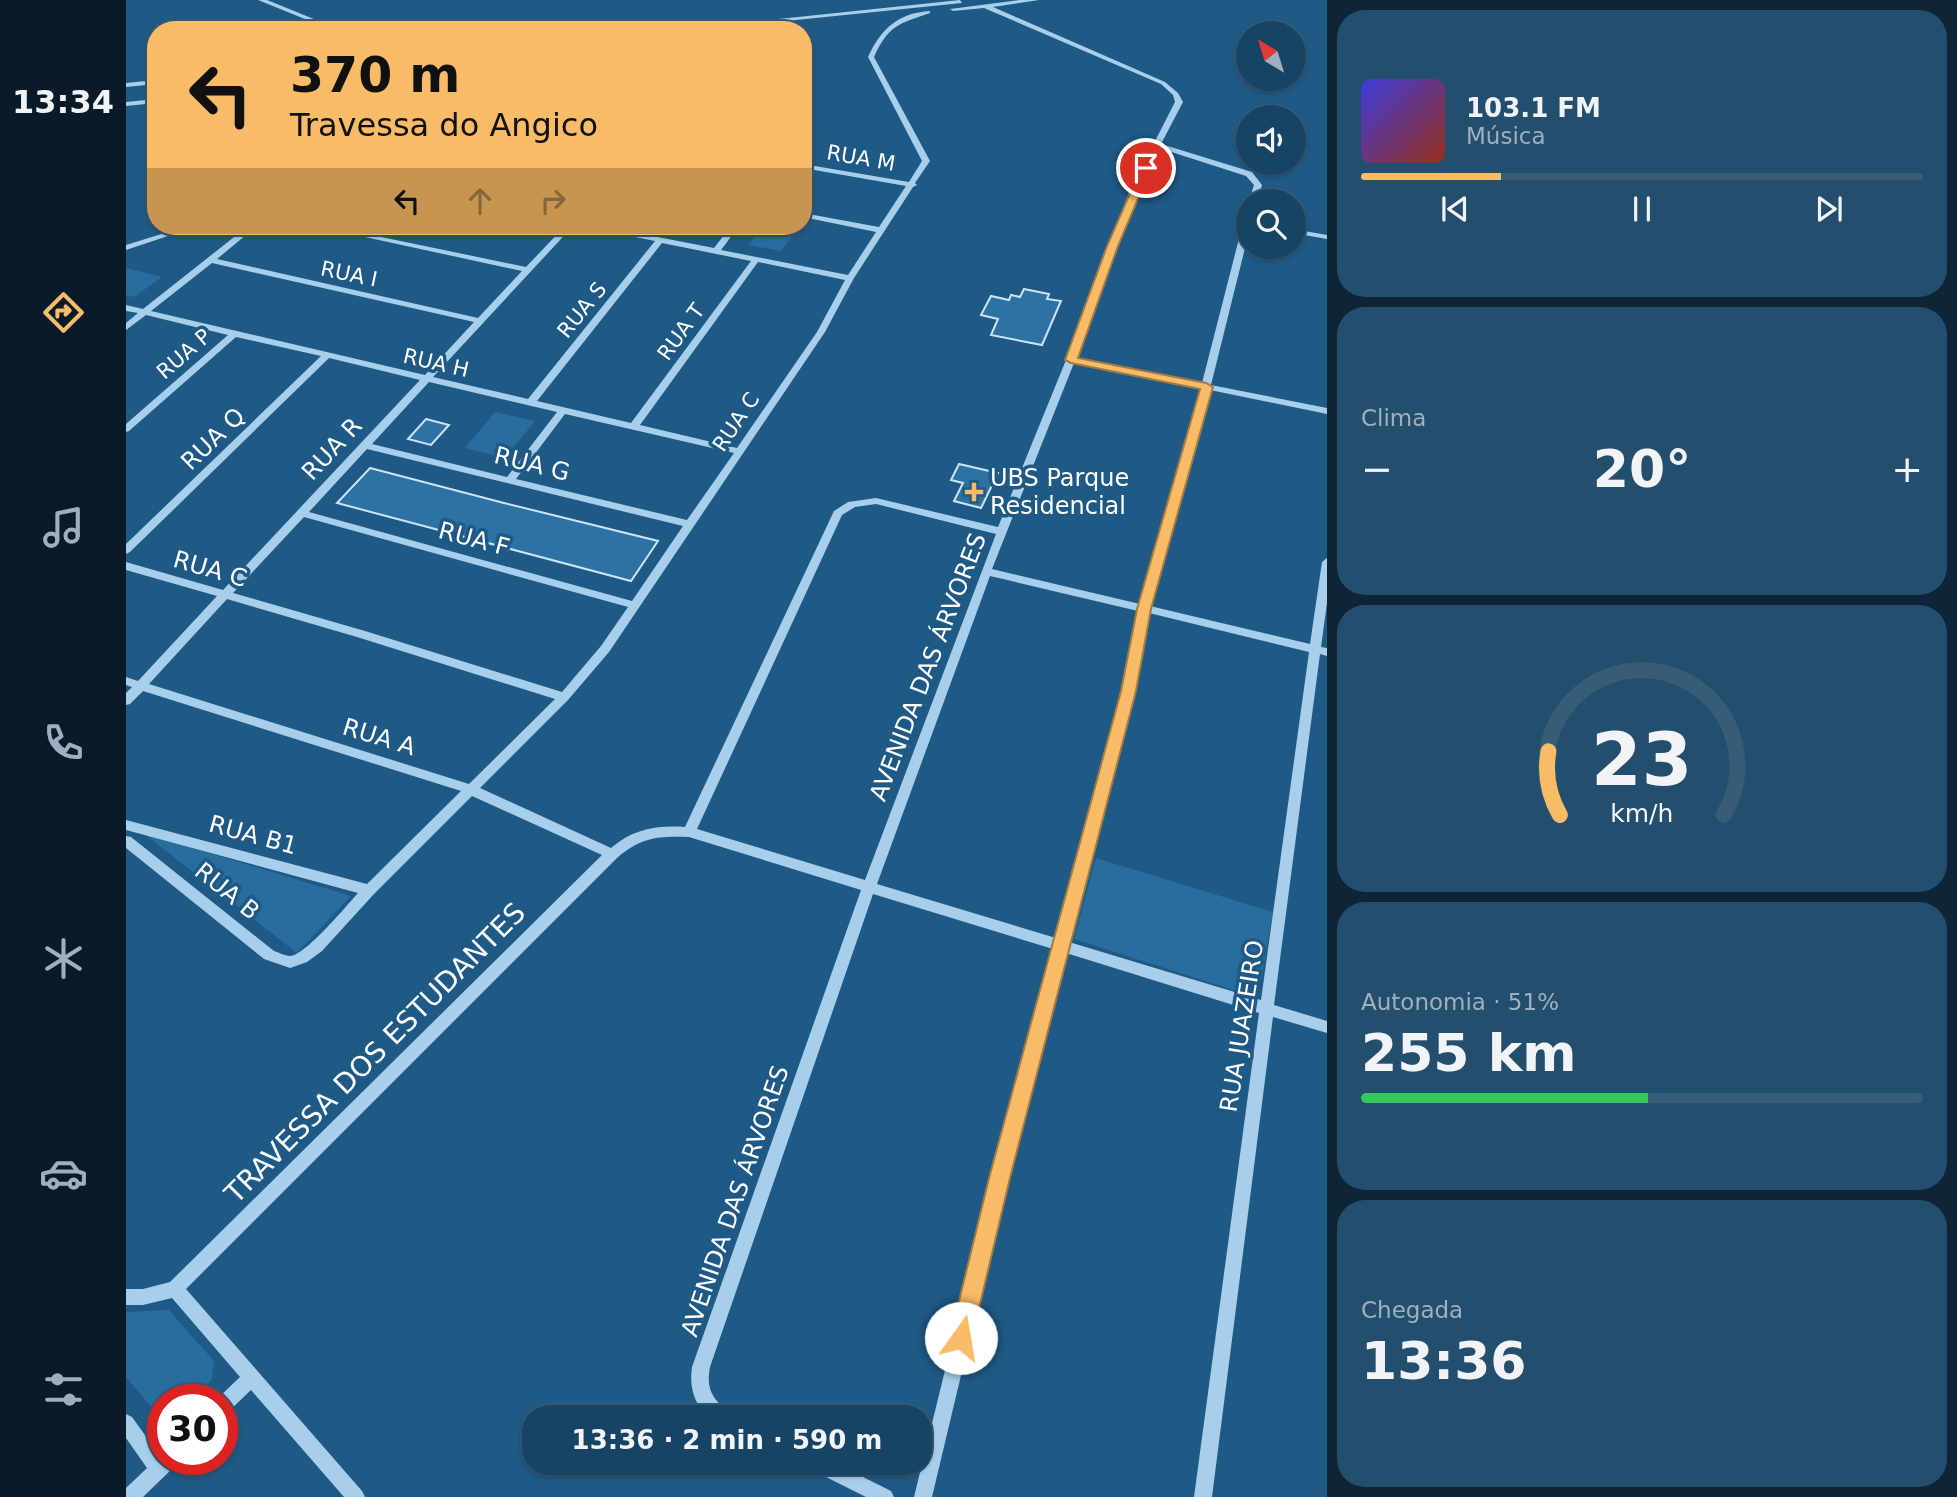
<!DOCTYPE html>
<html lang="pt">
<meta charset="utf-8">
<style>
body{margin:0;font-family:"DejaVu Sans",sans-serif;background:#244e6d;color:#f1f3f6;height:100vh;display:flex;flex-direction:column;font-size:26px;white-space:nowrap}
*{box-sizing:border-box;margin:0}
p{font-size:23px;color:#9eb0bf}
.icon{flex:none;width:38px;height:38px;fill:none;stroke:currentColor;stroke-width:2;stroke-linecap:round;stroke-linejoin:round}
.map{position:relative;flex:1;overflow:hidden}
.side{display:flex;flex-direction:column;gap:10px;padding:10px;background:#0d2537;width:630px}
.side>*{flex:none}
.hud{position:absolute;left:21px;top:21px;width:665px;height:214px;border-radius:28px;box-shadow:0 2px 5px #0004,0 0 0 2px #365c78;background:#f8bb67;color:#111;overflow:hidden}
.needle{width:46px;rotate:322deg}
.fabs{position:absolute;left:1110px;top:21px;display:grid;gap:14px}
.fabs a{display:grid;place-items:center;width:70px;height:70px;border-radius:50%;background:#174364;box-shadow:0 2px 5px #0004,0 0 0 2px #365c78;font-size:35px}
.speed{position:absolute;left:21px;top:1384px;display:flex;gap:14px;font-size:35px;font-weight:700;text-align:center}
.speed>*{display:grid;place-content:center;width:91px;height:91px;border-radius:50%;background:#174364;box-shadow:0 2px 5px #0004,0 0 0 2px #365c78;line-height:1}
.speed .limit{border:10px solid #d22;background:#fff;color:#111}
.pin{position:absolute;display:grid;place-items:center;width:60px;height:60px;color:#fff;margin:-30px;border:4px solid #fff;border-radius:50%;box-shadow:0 2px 7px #0007}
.me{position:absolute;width:77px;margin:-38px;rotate:13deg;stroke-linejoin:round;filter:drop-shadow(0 0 5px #0008)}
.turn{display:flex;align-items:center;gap:24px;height:147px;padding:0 28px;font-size:32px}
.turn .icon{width:91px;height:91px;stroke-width:2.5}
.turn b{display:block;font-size:49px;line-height:60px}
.lanes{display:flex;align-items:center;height:66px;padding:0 28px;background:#0003;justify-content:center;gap:35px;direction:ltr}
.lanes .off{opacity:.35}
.big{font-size:52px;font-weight:700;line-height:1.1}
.side .tile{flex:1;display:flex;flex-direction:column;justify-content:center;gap:10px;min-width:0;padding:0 24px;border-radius:28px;background:#244e6d}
.side .dial{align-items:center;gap:0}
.dial svg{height:182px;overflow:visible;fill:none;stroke:#365c78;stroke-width:7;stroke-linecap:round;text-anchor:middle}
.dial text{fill:#f1f3f6;stroke:none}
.song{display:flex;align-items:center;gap:21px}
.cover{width:84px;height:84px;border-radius:10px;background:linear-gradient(135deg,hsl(240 70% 55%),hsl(10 70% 35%))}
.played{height:7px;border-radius:4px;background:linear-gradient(90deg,#f8bb67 25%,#365c78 25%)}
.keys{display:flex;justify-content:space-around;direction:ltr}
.heat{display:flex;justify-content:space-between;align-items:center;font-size:38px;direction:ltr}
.charge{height:10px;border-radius:5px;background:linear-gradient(90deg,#34c759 51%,#365c78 0)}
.trip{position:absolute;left:396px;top:1405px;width:410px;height:70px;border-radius:28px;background:#174364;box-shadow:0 2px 5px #0004,0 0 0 2px #365c78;font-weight:700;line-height:70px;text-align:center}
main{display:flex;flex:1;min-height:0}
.dock{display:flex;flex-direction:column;width:126px;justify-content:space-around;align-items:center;background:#091b28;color:#9eb0bf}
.dock .icon{width:49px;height:49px}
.dock .active{color:#f8bb67}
.dock b{font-size:32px;color:#f1f3f6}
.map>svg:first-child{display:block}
.green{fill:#286d9d}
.building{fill:#2e72a3;stroke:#cbe5f7;stroke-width:2}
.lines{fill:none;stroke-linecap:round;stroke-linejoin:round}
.minor{fill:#a7ceea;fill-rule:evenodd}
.route{fill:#f8bb67;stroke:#a17a43;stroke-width:2}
.poi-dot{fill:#f8bb67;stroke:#1f5985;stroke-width:2.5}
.labels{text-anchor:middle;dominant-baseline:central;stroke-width:7;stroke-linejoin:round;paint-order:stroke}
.far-street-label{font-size:21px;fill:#fff;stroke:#1f5985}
.street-label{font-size:24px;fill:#fff;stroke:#1f5985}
.poi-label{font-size:24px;fill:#fff;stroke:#1f5985;text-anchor:start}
.near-street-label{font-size:28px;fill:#fff;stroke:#1f5985}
</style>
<main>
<nav class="dock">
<b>13:34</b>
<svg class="icon active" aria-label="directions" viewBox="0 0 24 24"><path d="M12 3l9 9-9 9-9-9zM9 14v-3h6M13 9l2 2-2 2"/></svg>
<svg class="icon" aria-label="music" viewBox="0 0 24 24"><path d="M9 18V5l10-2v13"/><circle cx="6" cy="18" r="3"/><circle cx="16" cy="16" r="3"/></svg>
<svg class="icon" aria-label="phone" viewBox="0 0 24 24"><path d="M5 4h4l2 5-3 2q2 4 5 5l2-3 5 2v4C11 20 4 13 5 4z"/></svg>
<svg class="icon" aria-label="climate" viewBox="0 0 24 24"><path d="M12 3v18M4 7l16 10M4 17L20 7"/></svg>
<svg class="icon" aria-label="car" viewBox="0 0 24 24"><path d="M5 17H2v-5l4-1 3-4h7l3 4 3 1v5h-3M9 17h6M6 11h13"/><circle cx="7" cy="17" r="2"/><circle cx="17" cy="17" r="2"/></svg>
<svg class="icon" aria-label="filters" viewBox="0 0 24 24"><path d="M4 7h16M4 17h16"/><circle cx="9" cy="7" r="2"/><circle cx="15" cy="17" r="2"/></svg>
</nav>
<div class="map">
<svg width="1201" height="1497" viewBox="0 0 1201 1497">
<rect width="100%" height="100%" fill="#1f5985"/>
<!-- green -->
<path class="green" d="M637,226H674L655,251L622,245Z
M0,268L36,277L8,297L0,295Z
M369,412L409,421L379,458L339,448Z
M17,833L225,896L171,953Z
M970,858L1147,912L1132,998L948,939Z
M43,1310L88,1361L86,1379L67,1400H37V1415L33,1416L0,1377V1312Z"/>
<!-- building -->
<path class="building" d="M898,289L923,294L921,299L935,301L916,345L865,335L872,319L855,315L865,296L883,300L885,295L894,297Z
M300,419L323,425L305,445L282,439Z
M833,464L872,473L855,508L828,501L837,483L825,480Z
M244,468L378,503L532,541L505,581L211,503Z"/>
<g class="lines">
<!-- minor -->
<path class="minor" d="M132,0H141L215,30H206Z
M834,0L836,3L574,30H549Z
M893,0H913L867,7L1039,82L1052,93L1057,102L1035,144L1126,172L1136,185L1131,201H1123L1128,185L1120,176L1033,148L1012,190L950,358L1076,383L1118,219L1122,217V236L1085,385L1201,408V414L1084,390L1024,606L1184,644L1196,562L1201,558V603L1195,647L1201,648V656L1194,654L1148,1005L1201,1021V1033L1147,1017L1086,1497H1068L1133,1013L940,953L882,1178L806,1497H788L866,1178L927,949L747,894L584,1367C581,1383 583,1394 595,1405C600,1409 604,1411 607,1418H583C568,1404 563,1387 566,1367L735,890L563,837C532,836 515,837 491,858L60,1289L236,1491L239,1497H218L125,1390L102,1412L96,1415V1400H90L114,1377L46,1298L17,1305H0V1289H17L44,1282L476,855L346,796L248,894L196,951L181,962L164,968L138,959L0,848V836L5,837L148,951C152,952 159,956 164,956C179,956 221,905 232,893L0,830V820L241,884L335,791L17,691L4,704L0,705V693L6,687L0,685V677L12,681L91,596L0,570V562L97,590L294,380L203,358L4,552L0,554V544L195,356L110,337L3,431L0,432V424L102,335L20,315L0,330V323L12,313L0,311V305L17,309L122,226H131L91,259L352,318L396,271L188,226H202L400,267L439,226H447L307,377L402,399L529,241L464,228L460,226H475L588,248L605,226H613L595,250L722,275L750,232L677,217V213L753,227L780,186L677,168V164L783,182L796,161L742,57C755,29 772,13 804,11V13C772,24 763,25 748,57L804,161L789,183L791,185L787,187L728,278L699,332L483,652L442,700L354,788L485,848C507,829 531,825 559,827L708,511L722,502L750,498L872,527L940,360L1004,190L1049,102L1047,95L1035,84L858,8L827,11L824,9ZM536,243L625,261L505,423L411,401ZM632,262L719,280L691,332L611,448L514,425ZM86,263L348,322L299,375L25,311ZM948,363L1075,389L1014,604L866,569ZM303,382L431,412L381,477L246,444ZM439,414L608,453L561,520L390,479ZM241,449L557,526L506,601L183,512ZM750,504L870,534L739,880L571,829L716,515L729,507ZM178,517L502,607L475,646L436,692L239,631L107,593ZM864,576L1012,611L996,690L930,938L751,884ZM101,599L231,637L429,699L343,784L23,684ZM1023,613L1183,652L1135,1000L943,942L1008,690Z
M30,80V84L0,87V83Z
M30,99V103L0,106V102Z
M61,226H72L0,250V245Z
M1167,229L1201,235V239L1167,233Z
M0,1414L6,1417L34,1456L37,1454V1460H52L49,1466L17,1497H0V1488L21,1468L0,1438Z
M681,1463H709L765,1491L768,1497H740L684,1469Z"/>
</g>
<!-- route -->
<path class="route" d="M1020,165L1025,168L992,246L952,358L1080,383L1087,387L1025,609L1010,691L884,1178L846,1338L843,1345L835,1349L827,1345L824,1338L863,1178L995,691L1011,609L1074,389L945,363L939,360L981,246L1015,168Z"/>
<!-- markers -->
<path class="poi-dot" d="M844.5 481.5h7v7h7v7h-7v7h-7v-7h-7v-7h7z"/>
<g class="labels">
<!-- far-street labels -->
<g class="far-street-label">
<text transform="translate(735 158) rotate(10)">RUA M</text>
<text transform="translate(223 274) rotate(12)">RUA I</text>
<text transform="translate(456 310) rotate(-51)">RUA S</text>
<text transform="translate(555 332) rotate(-54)">RUA T</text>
<text transform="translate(58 354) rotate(-41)">RUA P</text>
<text transform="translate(310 363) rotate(13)">RUA H</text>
<text transform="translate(610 422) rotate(-56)">RUA C</text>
</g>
<!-- street labels -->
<g class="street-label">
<text transform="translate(87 439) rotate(-44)">RUA Q</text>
<text transform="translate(206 449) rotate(-47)">RUA R</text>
<text transform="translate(406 464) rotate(14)">RUA G</text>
<text transform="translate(348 539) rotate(15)">RUA F</text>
<text transform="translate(84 569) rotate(16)">RUA C</text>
<text transform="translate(802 667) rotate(-69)">AVENIDA DAS ÁRVORES</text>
<text transform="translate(253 737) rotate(17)">RUA A</text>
<text transform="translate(127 835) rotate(15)">RUA B1</text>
<text transform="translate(101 891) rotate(39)">RUA B</text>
<text transform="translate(1116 1026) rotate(-81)">RUA JUAZEIRO</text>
<text transform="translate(609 1201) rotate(-71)">AVENIDA DAS ÁRVORES</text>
</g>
<!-- poi labels -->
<g class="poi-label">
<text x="864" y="478">UBS Parque<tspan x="864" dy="28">Residencial</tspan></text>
</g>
<!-- near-street labels -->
<g class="near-street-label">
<text transform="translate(249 1053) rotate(-45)">TRAVESSA DOS ESTUDANTES</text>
</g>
</g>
</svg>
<div class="fabs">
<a><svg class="needle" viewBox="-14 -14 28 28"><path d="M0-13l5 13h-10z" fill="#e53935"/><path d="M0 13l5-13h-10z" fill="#9eb0bf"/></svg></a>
<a><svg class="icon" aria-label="sound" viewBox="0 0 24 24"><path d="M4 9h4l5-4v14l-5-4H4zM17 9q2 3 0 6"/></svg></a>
<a><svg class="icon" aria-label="search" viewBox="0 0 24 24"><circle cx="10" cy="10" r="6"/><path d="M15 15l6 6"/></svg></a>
</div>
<div class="speed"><div class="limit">30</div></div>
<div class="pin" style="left:1020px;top:168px;background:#d93025"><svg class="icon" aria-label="arrive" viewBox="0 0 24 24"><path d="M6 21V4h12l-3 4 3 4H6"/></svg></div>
<svg class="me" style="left:835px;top:1338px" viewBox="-20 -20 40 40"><circle r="19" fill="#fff"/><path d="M0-13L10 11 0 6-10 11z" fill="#f8bb67"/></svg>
<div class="trip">13:36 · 2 min · 590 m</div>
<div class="hud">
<div class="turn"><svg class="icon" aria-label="left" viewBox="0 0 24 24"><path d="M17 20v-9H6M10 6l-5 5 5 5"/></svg><div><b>370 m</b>Travessa do Angico</div></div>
<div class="lanes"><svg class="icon" aria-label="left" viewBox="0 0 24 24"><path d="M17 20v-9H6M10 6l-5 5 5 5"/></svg><svg class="icon off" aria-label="ahead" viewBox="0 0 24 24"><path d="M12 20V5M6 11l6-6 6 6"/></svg><svg class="icon off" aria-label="right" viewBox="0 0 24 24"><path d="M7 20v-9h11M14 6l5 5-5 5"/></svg></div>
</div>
</div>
<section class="side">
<div class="tile">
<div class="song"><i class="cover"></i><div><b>103.1 FM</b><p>Música</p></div></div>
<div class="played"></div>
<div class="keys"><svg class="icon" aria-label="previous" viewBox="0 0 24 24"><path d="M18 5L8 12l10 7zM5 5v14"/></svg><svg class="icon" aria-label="pause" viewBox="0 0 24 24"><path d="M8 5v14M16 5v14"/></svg><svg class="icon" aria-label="next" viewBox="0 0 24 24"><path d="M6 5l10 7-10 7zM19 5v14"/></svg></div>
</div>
<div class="tile"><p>Clima</p>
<div class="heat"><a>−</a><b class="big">20°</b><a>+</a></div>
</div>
<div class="tile dial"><svg viewBox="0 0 100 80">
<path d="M14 69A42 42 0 1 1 86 69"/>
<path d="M14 69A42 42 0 0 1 9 41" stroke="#f8bb67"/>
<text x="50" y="56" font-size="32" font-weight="700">23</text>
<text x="50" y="72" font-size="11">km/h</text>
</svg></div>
<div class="tile"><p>Autonomia · 51%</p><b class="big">255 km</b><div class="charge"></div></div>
<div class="tile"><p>Chegada</p><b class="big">13:36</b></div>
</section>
</main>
